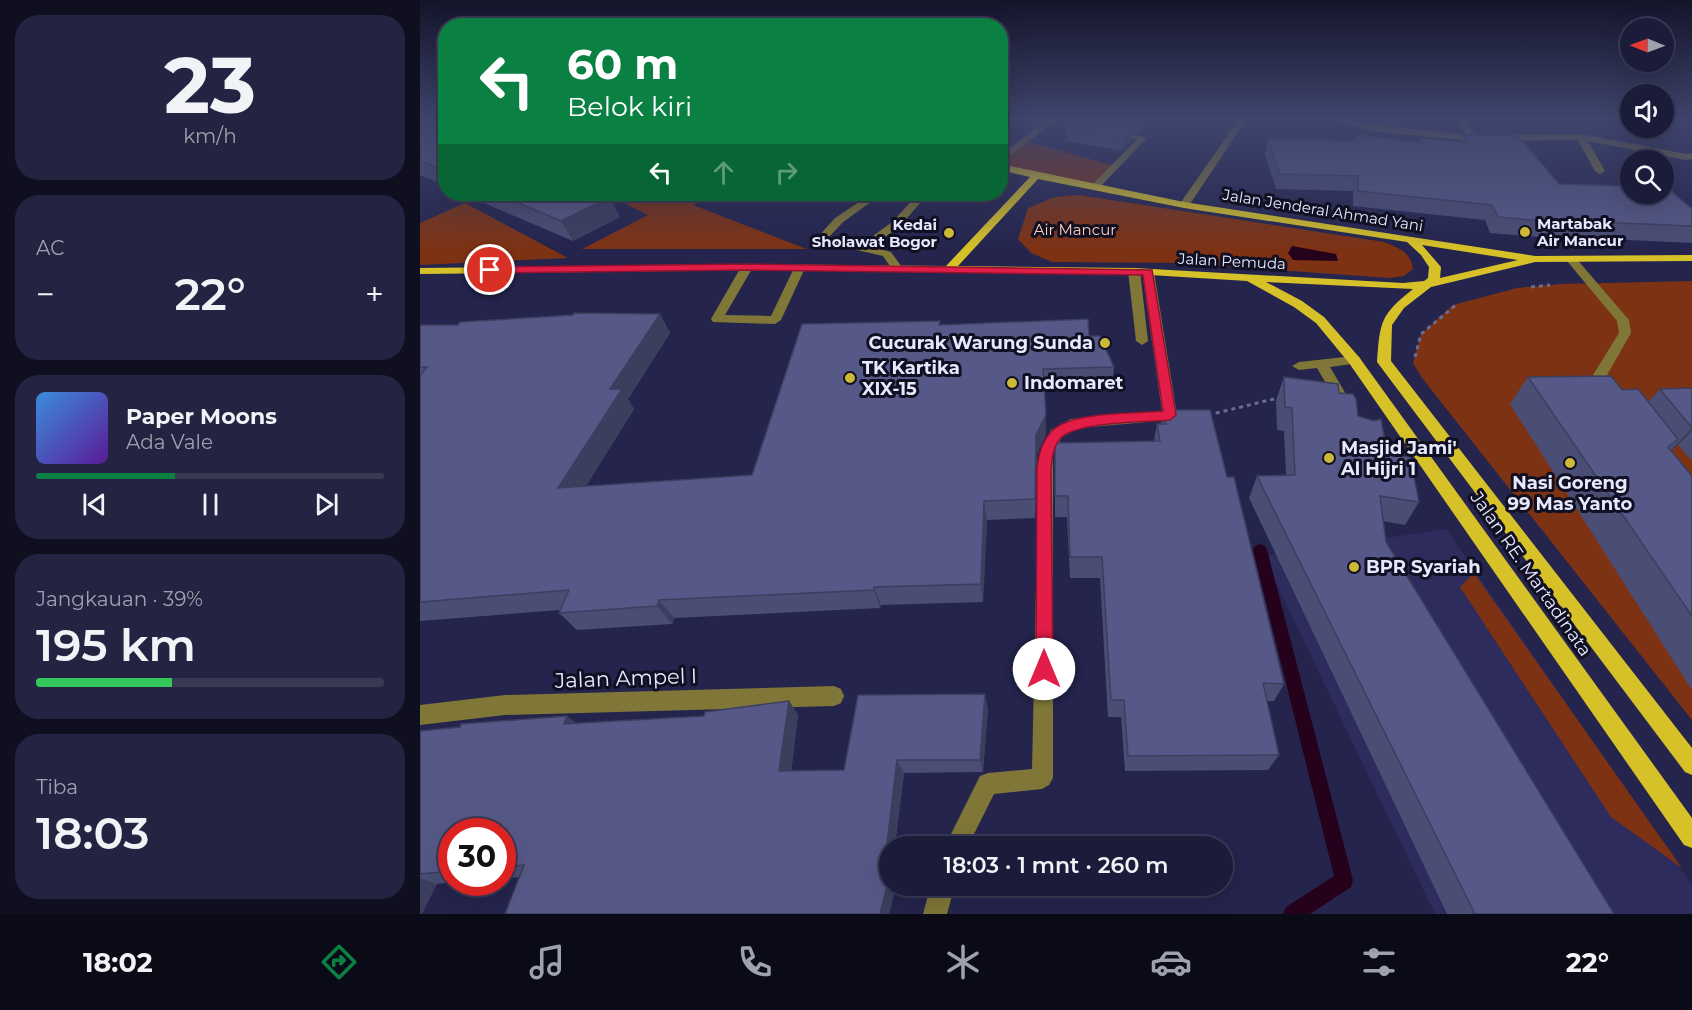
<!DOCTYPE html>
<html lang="id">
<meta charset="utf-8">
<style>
body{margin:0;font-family:Montserrat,sans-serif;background:#242442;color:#f1f3f6;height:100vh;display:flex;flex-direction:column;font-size:22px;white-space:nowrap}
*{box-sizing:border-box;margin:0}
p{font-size:20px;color:#a0a1af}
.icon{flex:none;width:33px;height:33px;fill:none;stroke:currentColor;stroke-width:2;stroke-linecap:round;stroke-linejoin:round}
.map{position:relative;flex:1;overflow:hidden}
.side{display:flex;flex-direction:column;gap:15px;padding:15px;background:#0f0f20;width:420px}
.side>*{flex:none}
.top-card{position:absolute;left:18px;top:18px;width:570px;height:183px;border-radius:24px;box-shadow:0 6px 24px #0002,0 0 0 2px #393954;background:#0b8043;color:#fff;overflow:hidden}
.needle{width:39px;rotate:271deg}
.controls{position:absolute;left:1200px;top:18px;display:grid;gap:12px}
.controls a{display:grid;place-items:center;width:54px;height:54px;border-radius:50%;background:#1b1b3a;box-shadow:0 6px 24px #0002,0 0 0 2px #393954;font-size:30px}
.speed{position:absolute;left:18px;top:818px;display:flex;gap:12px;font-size:30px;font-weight:700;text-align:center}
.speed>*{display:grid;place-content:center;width:78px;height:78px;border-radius:50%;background:#1b1b3a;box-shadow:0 6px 24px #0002,0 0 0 2px #393954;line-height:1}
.speed .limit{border:9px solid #d22;background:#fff;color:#111}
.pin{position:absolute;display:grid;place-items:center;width:51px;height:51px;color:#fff;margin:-26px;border:3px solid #fff;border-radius:50%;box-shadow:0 2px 6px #0007}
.me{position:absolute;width:66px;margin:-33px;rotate:0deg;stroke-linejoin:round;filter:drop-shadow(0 0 4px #0008)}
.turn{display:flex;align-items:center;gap:21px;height:126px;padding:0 30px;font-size:27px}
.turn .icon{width:78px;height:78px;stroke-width:2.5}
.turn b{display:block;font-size:42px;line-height:51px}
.lanes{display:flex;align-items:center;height:57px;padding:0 30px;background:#0003;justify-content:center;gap:30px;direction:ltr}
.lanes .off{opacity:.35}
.big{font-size:45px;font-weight:600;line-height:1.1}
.side .widget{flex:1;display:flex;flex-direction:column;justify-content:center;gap:9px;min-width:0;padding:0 21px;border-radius:24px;background:#242442}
.side .dial{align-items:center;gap:0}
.dial b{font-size:78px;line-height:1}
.song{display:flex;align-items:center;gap:18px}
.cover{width:72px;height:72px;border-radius:9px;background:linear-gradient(135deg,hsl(210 70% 55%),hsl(270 70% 35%))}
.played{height:6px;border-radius:3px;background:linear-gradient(90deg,#0b8043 40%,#393954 40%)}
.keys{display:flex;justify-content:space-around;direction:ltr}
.heat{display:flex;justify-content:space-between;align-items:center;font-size:33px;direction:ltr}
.charge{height:9px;border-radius:4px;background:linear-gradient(90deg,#34c759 39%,#393954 0)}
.trip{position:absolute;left:459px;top:836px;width:354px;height:60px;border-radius:30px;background:#1b1b3a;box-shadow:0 6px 24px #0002,0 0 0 2px #393954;font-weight:600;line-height:60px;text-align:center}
.dock{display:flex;height:96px;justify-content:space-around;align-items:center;background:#0b0b17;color:#a0a1af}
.dock .icon{width:42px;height:42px}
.dock .selected{color:#0b8043}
.dock b{font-size:27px;color:#f1f3f6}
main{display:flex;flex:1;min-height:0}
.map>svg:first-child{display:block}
.built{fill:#2d2c5d}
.green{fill:#7d3214}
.water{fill:#26011c}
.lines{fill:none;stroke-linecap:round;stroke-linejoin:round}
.stream{fill:#26011c;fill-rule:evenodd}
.path{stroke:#6b6c8e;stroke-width:3;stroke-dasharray:4 4;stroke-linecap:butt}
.minor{fill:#7f7638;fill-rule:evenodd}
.major{fill:#d6c129;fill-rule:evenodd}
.wall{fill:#4a4d74}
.shaded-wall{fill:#3c3e5e}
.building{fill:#565987;stroke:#3c3e5e;stroke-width:1.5}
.route{fill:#e11d48;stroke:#92132f;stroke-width:1.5}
.poi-dot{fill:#ccb938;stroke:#101022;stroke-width:2}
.labels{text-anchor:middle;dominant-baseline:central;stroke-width:6;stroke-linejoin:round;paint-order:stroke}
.far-street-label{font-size:15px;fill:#e6e8fe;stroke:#101022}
.far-poi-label{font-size:15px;font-weight:bold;fill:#e6e8fe;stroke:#101022;text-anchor:start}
.far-park-label{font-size:15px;fill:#feccba;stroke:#101022}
.poi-label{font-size:18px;font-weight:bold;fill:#e6e8fe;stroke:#101022;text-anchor:start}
.street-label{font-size:18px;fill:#e6e8fe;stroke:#101022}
.near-street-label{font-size:21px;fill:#e6e8fe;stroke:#101022}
</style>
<main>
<section class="side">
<div class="widget dial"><b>23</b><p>km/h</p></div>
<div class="widget"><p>AC</p>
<div class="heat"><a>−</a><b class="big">22°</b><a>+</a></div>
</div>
<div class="widget">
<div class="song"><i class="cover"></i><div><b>Paper Moons</b><p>Ada Vale</p></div></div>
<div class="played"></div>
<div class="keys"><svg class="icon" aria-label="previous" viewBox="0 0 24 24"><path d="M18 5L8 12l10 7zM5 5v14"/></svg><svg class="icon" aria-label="pause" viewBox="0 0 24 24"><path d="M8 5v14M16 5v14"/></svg><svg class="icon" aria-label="next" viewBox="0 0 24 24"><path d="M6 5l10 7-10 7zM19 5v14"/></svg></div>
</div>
<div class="widget"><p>Jangkauan · 39%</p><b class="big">195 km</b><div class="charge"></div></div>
<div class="widget"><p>Tiba</p><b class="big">18:03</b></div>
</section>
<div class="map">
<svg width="1272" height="914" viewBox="0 0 1272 914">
<rect width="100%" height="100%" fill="#24244d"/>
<!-- built -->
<path class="built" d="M1026,529L1272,885V914H1015L843,556Z"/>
<!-- green -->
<path class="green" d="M604,141L696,166L675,187L581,167L580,161Z
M209,194H294L273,205L387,249H162L228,215L206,204Z
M659,195L964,242C979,248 991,252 993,269L984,276L970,278L760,263L632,262L611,253L598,239L608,208L635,197Z
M45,203L148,258L0,265V223Z
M1272,281V720L1002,378L993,363L1001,334L1033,305L1097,288L1141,284Z
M1054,573L1262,868L1191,817L1040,587Z"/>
<!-- water -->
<path class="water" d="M872,246L916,254L918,261L873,260L868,253Z"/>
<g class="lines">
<!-- stream -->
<path class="stream" d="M840,544L845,546L847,550L933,880L931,887L890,914H863L866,907L914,876L833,550L835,546Z"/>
<!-- path -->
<path class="path" d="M1111,287L1130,285
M995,357L1001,334L1037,304
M788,415L862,397"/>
<!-- minor -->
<path class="minor" d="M626,120H635L580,164V156Z
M637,120H652L674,126L670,129Z
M818,120H826L768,207H760L759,205Z
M914,120L1047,135L1036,120H1044L1056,135L1161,134L1266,154L1272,153V159L1266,160L1168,141L1185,171L1180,174L1175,171L1158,140L1054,141L956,132Z
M694,129L727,138L678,189H672V185L717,139L691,134V130Z
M451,194H462L423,222L409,237L442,244L472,222L498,194H508L480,226L452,247L471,252L484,270L482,272H474L463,256L397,241L396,239L415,218Z
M1151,256L1155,257L1209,320L1211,333L1187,375L1195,392L1188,397C1178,394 1176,384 1173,375L1199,333L1197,321L1147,261L1145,259Z
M327,264L333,267L305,315L351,316L375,266H383L385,268L361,320L355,324L293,322L291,319L321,267Z
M714,268L720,271L728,341L722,345L716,341L708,271Z
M728,269L734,272L757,415L750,420L659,428L642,437L633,454V778L629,785L622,789L574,794L548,846H525L560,776L568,773L612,769L619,454L631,430L651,419L742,411L722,272Z
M934,356L939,357L941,360L939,363L910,367L930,401L923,406L918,404L897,368L879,370L872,366L879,362Z
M414,686L421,689L424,696L421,703L414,706L85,715L0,725V705L85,695Z
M511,885H535L527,914H503Z"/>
<!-- major -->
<path class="major" d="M580,164L764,202L1115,256L1272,255V261L1115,262L1011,287L984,308L972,325L971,361L1272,748V775L1265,772L957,362C960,322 960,315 993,289L846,282L882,301L904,317L939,357L1272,818V848L1264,845L929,363L896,323L874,307L827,281L714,274L327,270L0,274V268L327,264L526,266L610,177L580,170ZM618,179L764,208L987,242L1001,255L1009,267L1008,278L1004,281L983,283L714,268L538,266ZM1002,245L1098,260L1020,278L1021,267Z"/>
</g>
<!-- wall -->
<path class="wall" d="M0,120H26V186L0,175Z
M655,120H725V125L717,133L712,132L711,140L702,151L647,141V127Z
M937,135L1000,142L1002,138L1040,142L1043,135L1139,184L1210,190L1272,209V243L1146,237L1145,239L1070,233L1065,220L933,206V191L856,189L845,154L848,139L935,141Z
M43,194H182L200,217L153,241Z
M240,314L250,333L208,399L214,409L166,486L332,475L520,325L669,336L694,367L692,387L624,389L626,434L617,454L615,518L567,520L563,602L461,605L460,608L254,618L252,624L157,630L139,613L140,610L0,621V325H38Z
M864,377L919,393L967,454L999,502L985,525L963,521L966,542L1194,914H1027L829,498L837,476L866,475L864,431L857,430L856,400Z
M1108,377L1202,390L1228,402L1240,389L1272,388V461L1258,445L1251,451L1272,476V690L1090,404Z
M743,410L807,477L864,684L854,701H847L859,755L848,770L705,771L701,717H688L680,578H650L647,517H635V443L734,441L737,424H741Z
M369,701L378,715L371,771L424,770L568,708L563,772L484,773L475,846H470V885H476L469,914H85L100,877L82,878V831H32V882H36L17,884L0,914V731L40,727L156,723L284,716Z"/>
<!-- shaded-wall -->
<path class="shaded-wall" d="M719,120H725V125L717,133Z
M713,127L711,140L702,151L703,138Z
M190,197L200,217L153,241L141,221Z
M240,314L250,333L208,399L214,409L153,507L138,488L190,389Z
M626,415V434L617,454L615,518V499L616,435Z
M1272,428V431L1258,445L1246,455Z
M564,501L567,520L563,602L561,584Z
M454,587L461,605L460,608L454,590Z
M239,600L254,618L252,624L237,606Z
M565,694L568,708L563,772L560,760Z
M369,701L378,715L370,783L359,771Z
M147,716L165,730L144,724Z
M477,760L484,773L475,846H470V885H476L469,914H460Z
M0,878L17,884L2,914H0Z"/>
<!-- building -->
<path class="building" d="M0,120H26V172L0,161Z
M655,120H683L713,127L703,138L647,127Z
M937,135L1003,143L1002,138L1049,143L1043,135L1098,136L1139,184L1207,186L1210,190V194H1244V191H1251L1272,209V226L1153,221L1154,224L1078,217L1072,205L938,191V176L860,174L848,139L937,141Z
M77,194H182L190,197L141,221Z
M154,313L240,314L190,389H202L138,488L332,475L382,324L520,321L519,325L668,319L669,336H680L694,367L623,369L626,415L616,435L615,499L564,501L561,584L454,587V590L239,600L237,606L139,613L149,590L0,602V376L7,367H0V325H38L40,322L153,315Z
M1191,376L1202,390L1218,389L1258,439L1248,447L1272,476V616L1108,377Z
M864,377L918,384L919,393L933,394L936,399L938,416L954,421L961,419L967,454L990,457L999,502L960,496L966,542L1194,914H1055L837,476L875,475L872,408L865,407Z
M1272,388V428L1240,389Z
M743,410H790L807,477H814L864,684L843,683L859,755L708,756L704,700H691L682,557H650L648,496H635V443L740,441L737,424H746Z
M565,694L560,760H477L464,869L470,870V874L460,914H85L104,865L82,867V831H32V871L0,874V731L40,727L41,724L147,716L144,724L284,716L285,712L369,701L359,771L424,770L438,695Z"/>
<!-- sky -->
<linearGradient id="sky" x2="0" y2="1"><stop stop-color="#14142a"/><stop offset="0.48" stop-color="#3f456d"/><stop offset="1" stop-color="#3f456d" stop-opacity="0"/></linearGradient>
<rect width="1272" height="248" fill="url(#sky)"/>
<!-- route -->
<path class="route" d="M327,264L732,270L756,415L750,420C724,422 663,422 643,436C633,444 632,459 631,470L633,669L631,675L624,677L618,675L616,669L617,470C618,457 622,441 632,431C651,411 716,414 743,411L723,275L327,270L70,273L65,270L70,267Z"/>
<!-- markers -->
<g class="poi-dot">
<circle cx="1105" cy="232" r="6"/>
<circle cx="529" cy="233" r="6"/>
<circle cx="685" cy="343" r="6"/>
<circle cx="430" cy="378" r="6"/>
<circle cx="592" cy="383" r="6"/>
<circle cx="909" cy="458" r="6"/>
<circle cx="1150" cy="463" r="6"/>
<circle cx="934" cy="567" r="6"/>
</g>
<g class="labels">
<!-- far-street labels -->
<g class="far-street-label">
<text transform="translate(903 210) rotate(9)">Jalan Jenderal Ahmad Yani</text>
<text transform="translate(812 261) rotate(3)">Jalan Pemuda</text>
</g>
<!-- far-poi labels -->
<g class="far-poi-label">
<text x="1117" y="223">Martabak<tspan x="1117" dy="17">Air Mancur</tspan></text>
<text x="517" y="224" text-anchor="end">Kedai<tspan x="517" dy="17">Sholawat Bogor</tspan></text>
</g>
<!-- far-park labels -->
<g class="far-park-label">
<text x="655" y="229">Air Mancur</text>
</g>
<!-- poi labels -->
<g class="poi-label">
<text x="673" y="343" text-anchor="end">Cucurak Warung Sunda</text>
<text x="442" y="368">TK Kartika<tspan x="442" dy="21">XIX-15</tspan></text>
<text x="604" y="383">Indomaret</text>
<text x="921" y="448">Masjid Jami'<tspan x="921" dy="21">Al Hijri 1</tspan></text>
<text x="1150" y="483" text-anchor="middle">Nasi Goreng<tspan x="1150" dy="21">99 Mas Yanto</tspan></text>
<text x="946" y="567">BPR Syariah</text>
</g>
<!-- street labels -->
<g class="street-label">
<text transform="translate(1111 574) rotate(55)">Jalan RE. Martadinata</text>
</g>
<!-- near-street labels -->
<g class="near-street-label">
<text transform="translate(206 678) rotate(-2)">Jalan Ampel I</text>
</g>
</g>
</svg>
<div class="controls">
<a><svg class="needle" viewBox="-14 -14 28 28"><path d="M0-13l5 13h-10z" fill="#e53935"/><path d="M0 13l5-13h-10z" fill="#a0a1af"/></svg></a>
<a><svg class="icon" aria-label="sound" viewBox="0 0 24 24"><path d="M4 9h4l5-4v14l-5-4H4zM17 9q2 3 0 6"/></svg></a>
<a><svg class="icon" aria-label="search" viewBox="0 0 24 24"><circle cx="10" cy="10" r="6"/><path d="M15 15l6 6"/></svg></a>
</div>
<div class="speed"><div class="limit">30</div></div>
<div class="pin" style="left:70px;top:270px;background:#d93025"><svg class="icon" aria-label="arrive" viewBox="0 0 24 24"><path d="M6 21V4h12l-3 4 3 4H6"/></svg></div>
<svg class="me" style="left:624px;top:669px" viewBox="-20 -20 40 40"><circle r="19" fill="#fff"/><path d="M0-13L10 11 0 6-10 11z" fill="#e11d48"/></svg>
<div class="trip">18:03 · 1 mnt · 260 m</div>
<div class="top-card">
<div class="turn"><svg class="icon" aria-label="left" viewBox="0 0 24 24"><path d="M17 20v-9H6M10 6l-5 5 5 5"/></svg><div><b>60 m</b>Belok kiri</div></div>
<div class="lanes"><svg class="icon" aria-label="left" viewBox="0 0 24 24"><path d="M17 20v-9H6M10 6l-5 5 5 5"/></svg><svg class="icon off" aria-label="ahead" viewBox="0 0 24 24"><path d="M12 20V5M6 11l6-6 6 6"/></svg><svg class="icon off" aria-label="right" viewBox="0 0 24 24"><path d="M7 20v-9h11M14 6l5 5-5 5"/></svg></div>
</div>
</div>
</main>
<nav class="dock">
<b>18:02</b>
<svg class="icon selected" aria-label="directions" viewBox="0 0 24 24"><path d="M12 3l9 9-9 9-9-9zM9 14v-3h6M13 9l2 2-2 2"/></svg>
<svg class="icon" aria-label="music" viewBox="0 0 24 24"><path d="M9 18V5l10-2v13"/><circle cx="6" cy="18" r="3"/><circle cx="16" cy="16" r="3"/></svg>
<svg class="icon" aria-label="phone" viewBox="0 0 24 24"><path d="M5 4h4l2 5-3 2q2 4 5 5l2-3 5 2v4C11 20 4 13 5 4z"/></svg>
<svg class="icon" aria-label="climate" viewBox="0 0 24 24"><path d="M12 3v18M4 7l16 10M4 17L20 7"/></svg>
<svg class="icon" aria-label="car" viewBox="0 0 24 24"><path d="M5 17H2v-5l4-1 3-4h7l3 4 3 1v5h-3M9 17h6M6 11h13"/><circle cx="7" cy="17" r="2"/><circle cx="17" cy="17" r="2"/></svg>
<svg class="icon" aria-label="filters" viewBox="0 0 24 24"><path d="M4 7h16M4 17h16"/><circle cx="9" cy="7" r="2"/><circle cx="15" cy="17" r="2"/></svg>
<b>22°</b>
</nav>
